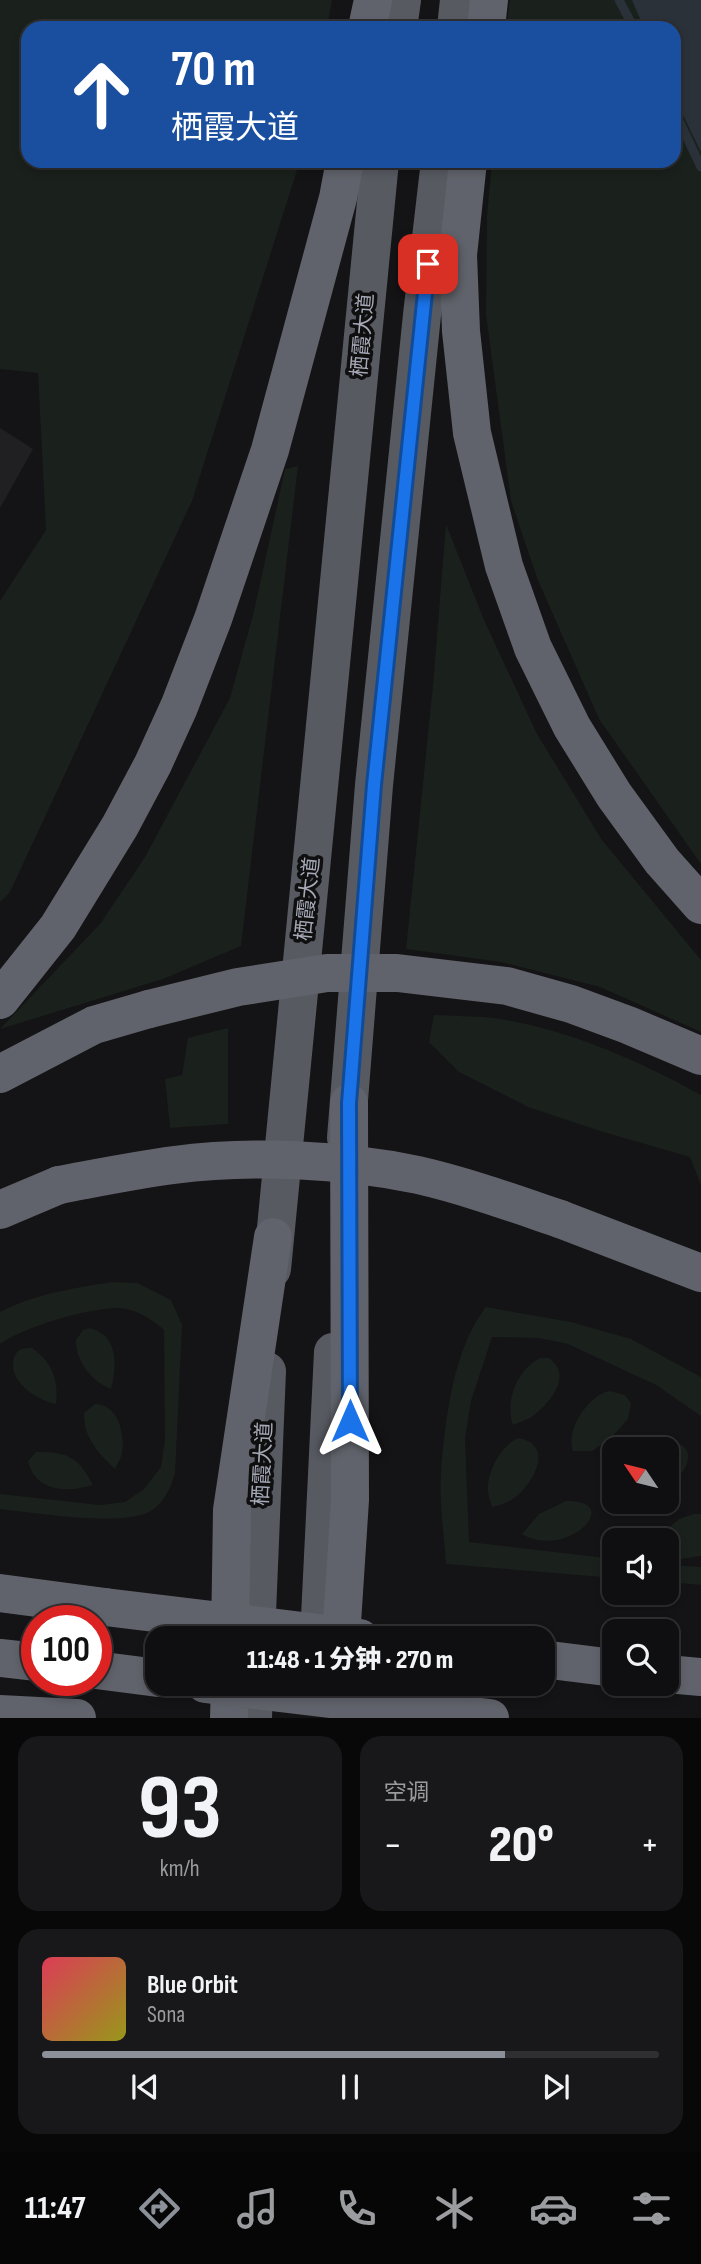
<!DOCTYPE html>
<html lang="zh">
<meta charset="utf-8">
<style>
body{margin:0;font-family:"Sofia Sans Condensed","Noto Sans SC",sans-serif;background:#181719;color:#f1f3f6;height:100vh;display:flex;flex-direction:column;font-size:26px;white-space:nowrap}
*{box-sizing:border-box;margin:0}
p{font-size:23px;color:#9b9c9f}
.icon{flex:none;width:38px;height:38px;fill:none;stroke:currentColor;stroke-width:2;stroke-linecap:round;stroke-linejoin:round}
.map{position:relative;height:1718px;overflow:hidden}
.panel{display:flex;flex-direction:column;gap:18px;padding:18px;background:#080809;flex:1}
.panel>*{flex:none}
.guide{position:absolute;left:21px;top:21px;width:660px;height:147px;border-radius:21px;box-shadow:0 4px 10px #0003,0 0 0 2px #2f2e30;background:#1a4fa0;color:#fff;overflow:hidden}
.needle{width:46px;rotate:305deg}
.buttons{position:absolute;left:602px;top:1437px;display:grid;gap:14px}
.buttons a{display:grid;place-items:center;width:77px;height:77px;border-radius:14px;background:#0f0e10;box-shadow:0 4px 10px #0003,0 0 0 2px #2f2e30;font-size:35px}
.speed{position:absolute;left:21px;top:1605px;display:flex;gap:14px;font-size:35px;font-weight:700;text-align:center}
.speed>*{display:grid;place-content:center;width:91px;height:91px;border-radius:50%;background:#0f0e10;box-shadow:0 4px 10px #0003,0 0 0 2px #2f2e30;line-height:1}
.speed .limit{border:10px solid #d22;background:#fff;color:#111}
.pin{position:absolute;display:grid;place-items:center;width:60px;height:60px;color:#fff;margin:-30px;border-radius:14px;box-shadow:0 4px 10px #0006}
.me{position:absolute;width:77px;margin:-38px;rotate:0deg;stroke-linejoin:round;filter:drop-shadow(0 0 5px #0008)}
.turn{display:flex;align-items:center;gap:24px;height:147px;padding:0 35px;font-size:32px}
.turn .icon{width:91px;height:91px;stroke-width:2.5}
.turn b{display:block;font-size:49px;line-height:60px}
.big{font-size:52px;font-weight:800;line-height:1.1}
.panel .tile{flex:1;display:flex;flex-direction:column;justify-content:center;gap:10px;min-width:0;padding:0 24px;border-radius:21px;background:#181719}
.panel .dial{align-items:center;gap:0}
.dial b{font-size:91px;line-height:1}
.song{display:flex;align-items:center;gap:21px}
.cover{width:84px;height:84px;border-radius:10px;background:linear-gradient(135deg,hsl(350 70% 55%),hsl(60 70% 35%))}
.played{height:7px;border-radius:4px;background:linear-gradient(90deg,#8c9099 75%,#2f2e30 75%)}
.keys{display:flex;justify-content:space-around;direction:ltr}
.heat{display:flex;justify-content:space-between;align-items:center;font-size:38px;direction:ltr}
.panel .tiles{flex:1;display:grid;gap:18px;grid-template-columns:1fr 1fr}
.tile:last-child{grid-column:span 2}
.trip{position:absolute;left:145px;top:1626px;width:410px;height:70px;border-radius:21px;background:#0f0e10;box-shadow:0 4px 10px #0003,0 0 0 2px #2f2e30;font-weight:800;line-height:70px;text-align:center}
.menu{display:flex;height:112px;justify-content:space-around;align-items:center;background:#060606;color:#9b9c9f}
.menu .icon{width:49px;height:49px}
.menu .current{color:#8c9099}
.menu b{font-size:32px;color:#f1f3f6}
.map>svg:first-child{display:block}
.built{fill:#201f22}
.green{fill:#1a201b}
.water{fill:#2a3139}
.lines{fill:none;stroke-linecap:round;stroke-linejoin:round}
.stream{stroke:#2a3139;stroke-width:9}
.trunk{stroke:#585a62;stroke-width:38}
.motorway{stroke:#60636b;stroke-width:38}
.motorway-bridge{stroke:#60636b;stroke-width:38}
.route-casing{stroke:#114b97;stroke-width:18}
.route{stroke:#1a73e8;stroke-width:12}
.labels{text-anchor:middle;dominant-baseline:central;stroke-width:7;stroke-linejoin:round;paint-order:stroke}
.street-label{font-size:21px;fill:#a5a9b6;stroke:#0f0f10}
</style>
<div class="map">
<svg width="701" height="1718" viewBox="0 0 701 1718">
<rect width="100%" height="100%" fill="#141315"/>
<!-- built -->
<path class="built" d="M0,428L33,449L0,508Z"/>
<!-- green -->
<path class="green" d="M0,0H332L327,28H28V161H300L192,501L10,892L0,902V601L46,530L38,373L0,369Z
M510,0H701V864L599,719L537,578L511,501L486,315L487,216L492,161H674V28H506Z
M298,466L241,946L163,979L0,1029L100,924L145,857L230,698L254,611L285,469Z
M446,524L484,620L537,734L602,840L701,960V1032L600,987L501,962L406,949L433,685Z
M434,1015C454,1016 474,1016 494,1018C562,1027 641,1061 701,1095V1185L690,1157L600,1131L528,1107L459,1072L429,1042Z
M228,1028V1124L170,1128L165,1079L182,1075L188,1038Z
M112,1282L137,1283L171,1300L182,1325L175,1474C170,1489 163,1506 147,1513C116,1526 36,1513 0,1509V1494L100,1505L125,1502L144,1489L161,1467L165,1439L164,1330C152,1319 133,1307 115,1308C86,1309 24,1327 0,1344V1312C35,1294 73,1288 112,1282Z
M486,1307L571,1322L631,1339L701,1377V1416L656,1385L568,1344L539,1338L492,1337L471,1401L465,1438L469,1542L614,1559V1578L446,1564C444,1534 439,1502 441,1472C445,1420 453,1349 486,1307Z
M89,1328C119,1334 117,1367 111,1389C92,1382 75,1360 76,1340L83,1330Z
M32,1348C52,1361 59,1381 56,1404C36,1400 7,1381 14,1358C17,1348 23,1348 32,1348Z
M540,1358H549C573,1375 551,1402 533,1416C527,1420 519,1422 513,1425C504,1401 518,1369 540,1358Z
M610,1391L625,1395L631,1403L628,1419L611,1438L592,1451H573C565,1430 589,1394 610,1391Z
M95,1404C119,1404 125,1435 122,1453C121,1459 117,1464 115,1469C99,1454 83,1437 84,1413Z
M518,1438C554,1444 535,1480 518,1495C510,1502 502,1505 492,1507C491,1502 488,1496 488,1490C487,1471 501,1446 518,1438Z
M662,1440C701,1442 691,1470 667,1487V1449H649Z
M36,1452C67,1452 78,1456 93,1485C67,1493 35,1492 28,1461Z
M566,1501C626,1500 567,1561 522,1534L539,1514Z
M694,1514H701V1556L681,1559L667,1555V1540H654L679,1519Z
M667,1565L701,1567V1585L667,1582Z"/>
<!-- water -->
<path class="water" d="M632,0H701V152L674,97V28H644Z"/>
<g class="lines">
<!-- stream -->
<path class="stream" d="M619,0L634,28
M674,110L701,167"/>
<!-- trunk -->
<path class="trunk" d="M398,28L402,0
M456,28L459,0
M346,1138L374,785L422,315L440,161
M272,1269L380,161
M256,1638L267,1371
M319,1638L333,1352
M253,1718L254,1684"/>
<!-- motorway -->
<path class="motorway" d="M367,28L373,0
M486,28L489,0
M468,161L458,255L461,331L472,433L504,566L533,648L572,727L614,795L662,861L701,905
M0,1000L58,927L120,826L153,764L179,707L213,619L270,450L338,198L345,161
M0,1074L94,1025L149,1009
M0,1210L59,1185
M560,1219L701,1273
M0,1593L105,1607
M230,1638L232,1510L273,1237
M341,1638L350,1500L349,1103
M0,1658L37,1662
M542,1659L614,1668
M96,1670L158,1678
M667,1674L701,1677
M0,1714L77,1718
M456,1714L490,1718
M229,1718L230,1684"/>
<!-- motorway-bridge -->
<path class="motorway-bridge" d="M149,1009L238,987L327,973H397L507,986L571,1004L628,1025L701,1056
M59,1185C97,1178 135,1170 174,1165C250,1155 343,1159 418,1175C466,1186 513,1203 560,1219
M105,1607L360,1638
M205,1684L456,1714"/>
</g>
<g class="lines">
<!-- route casing -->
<g class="route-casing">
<path id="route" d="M350,1421L349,1103L374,785L428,264"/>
</g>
<!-- route -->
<use href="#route" class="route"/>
</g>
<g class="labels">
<!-- street labels -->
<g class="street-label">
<text transform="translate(363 335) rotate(-85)">栖霞大道</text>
<text transform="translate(308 899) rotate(-84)">栖霞大道</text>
<text transform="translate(263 1464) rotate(-87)">栖霞大道</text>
</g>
</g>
</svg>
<div class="buttons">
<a><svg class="needle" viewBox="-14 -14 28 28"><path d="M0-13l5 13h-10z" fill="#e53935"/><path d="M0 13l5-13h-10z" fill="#9b9c9f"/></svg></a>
<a><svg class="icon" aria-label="sound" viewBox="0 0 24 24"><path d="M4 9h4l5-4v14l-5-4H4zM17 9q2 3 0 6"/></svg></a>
<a><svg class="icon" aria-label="search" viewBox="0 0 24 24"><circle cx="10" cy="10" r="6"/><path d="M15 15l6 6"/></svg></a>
</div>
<div class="speed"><div class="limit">100</div></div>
<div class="pin" style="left:428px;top:264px;background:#d93025"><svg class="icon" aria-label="arrive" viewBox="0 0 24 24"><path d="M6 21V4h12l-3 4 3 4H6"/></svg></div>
<svg class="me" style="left:350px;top:1421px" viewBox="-20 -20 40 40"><path d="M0-17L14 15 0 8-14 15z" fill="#1a73e8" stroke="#fff" stroke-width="4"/></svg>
<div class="trip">11:48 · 1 分钟 · 270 m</div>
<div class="guide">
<div class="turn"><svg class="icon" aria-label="ahead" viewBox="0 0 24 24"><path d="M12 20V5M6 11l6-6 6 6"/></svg><div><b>70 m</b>栖霞大道</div></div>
</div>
</div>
<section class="panel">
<div class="tiles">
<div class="tile dial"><b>93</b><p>km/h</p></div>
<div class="tile"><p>空调</p>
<div class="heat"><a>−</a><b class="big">20°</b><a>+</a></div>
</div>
<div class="tile">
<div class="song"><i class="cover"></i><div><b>Blue Orbit</b><p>Sona</p></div></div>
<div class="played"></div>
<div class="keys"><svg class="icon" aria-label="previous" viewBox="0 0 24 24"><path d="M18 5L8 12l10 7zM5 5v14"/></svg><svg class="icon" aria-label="pause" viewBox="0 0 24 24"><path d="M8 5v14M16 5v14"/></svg><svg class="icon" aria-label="next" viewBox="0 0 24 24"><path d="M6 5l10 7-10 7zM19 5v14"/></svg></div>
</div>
</div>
</section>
<nav class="menu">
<b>11:47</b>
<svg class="icon current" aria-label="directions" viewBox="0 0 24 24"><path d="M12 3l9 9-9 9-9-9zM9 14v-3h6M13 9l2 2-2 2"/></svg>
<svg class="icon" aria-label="music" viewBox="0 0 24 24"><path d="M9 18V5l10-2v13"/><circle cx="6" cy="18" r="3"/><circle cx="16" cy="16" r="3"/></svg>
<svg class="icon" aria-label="phone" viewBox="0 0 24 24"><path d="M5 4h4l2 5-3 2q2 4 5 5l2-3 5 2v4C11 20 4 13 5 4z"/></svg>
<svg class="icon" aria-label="climate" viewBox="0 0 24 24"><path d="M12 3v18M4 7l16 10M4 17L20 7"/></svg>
<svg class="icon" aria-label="car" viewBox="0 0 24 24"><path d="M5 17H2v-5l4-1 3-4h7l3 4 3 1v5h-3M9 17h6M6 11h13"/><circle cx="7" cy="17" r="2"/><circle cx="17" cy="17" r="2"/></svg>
<svg class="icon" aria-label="filters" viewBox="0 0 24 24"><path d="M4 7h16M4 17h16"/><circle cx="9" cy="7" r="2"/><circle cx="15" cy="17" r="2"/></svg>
</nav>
